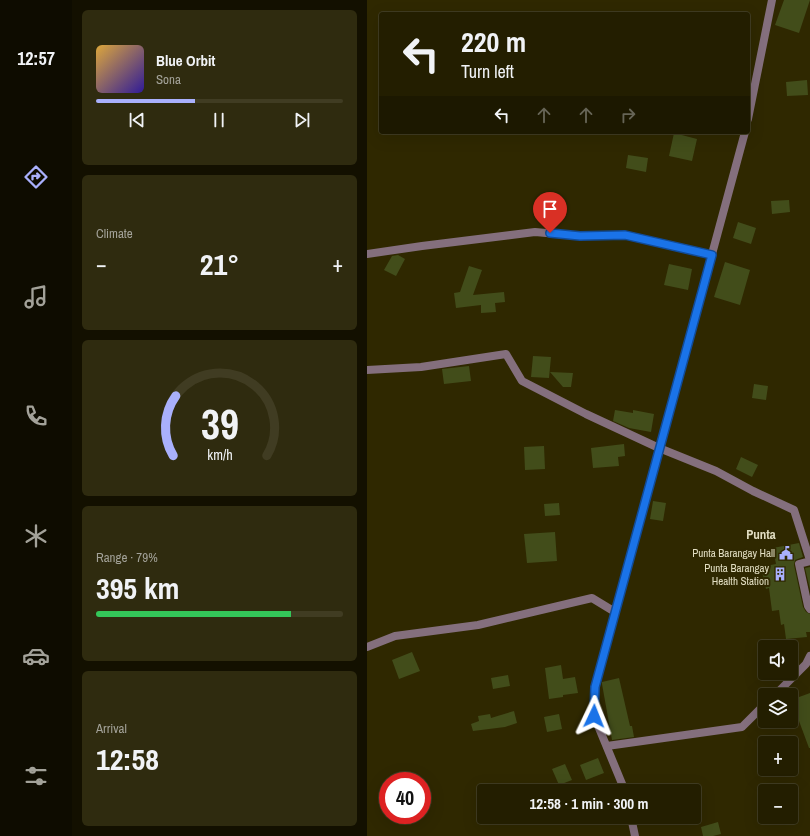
<!DOCTYPE html>
<meta charset="utf-8">
<style>
body{margin:0;font-family:"Archivo Narrow",sans-serif;background:#2f2b0f;color:#f1f3f6;height:100vh;display:flex;flex-direction:column;font-size:15px;white-space:nowrap}
*{box-sizing:border-box;margin:0}
p{font-size:13px;color:#a3a299}
.icon{flex:none;width:22px;height:22px;fill:none;stroke:currentColor;stroke-width:2;stroke-linecap:round;stroke-linejoin:round}
.map{position:relative;flex:1;overflow:hidden}
.sheet{display:flex;flex-direction:column;gap:10px;padding:10px;background:#131000;width:295px}
.sheet>*{flex:none}
.top-card{position:absolute;left:12px;top:12px;width:371px;height:122px;border-radius:4px;box-shadow:0 4px 16px #0002,0 0 0 1px #403c22;background:#231e00;color:#f1f3f6;overflow:hidden}
.tools{position:absolute;left:391px;top:640px;display:grid;gap:8px}
.tools a{display:grid;place-items:center;width:40px;height:40px;border-radius:4px;background:#231e00;box-shadow:0 4px 16px #0002,0 0 0 1px #403c22;font-size:20px}
.speed{position:absolute;left:12px;top:772px;display:flex;gap:8px;font-size:20px;font-weight:700;text-align:center}
.speed>*{display:grid;place-content:center;width:52px;height:52px;border-radius:50%;background:#231e00;box-shadow:0 4px 16px #0002,0 0 0 1px #403c22;line-height:1}
.speed .limit{border:6px solid #d22;background:#fff;color:#111}
.pin{position:absolute;display:grid;place-items:center;width:34px;height:34px;color:#fff;margin:-41px -17px;border-radius:50% 50% 50% 0;rotate:-45deg;box-shadow:0 0 4px #0007}
.pin .icon{rotate:45deg}
.me{position:absolute;width:44px;margin:-22px;rotate:2deg;stroke-linejoin:round;filter:drop-shadow(0 0 3px #0008)}
.turn{display:flex;align-items:center;gap:14px;height:84px;padding:0 16px;font-size:18px}
.turn .icon{width:52px;height:52px;stroke-width:2.5}
.turn b{display:block;font-size:28px;line-height:34px}
.lanes{display:flex;align-items:center;height:38px;padding:0 16px;background:#0003;justify-content:center;gap:20px;direction:ltr}
.lanes .off{opacity:.35}
.big{font-size:30px;font-weight:700;line-height:1.1}
.sheet .tile{flex:1;display:flex;flex-direction:column;justify-content:center;gap:6px;min-width:0;padding:0 14px;border-radius:6px;background:#2f2b0f}
.sheet .dial{align-items:center;gap:0}
.dial svg{height:104px;overflow:visible;fill:none;stroke:#403c22;stroke-width:7;stroke-linecap:round;text-anchor:middle}
.dial text{fill:#f1f3f6;stroke:none}
.song{display:flex;align-items:center;gap:12px}
.cover{width:48px;height:48px;border-radius:6px;background:linear-gradient(135deg,hsl(40 70% 55%),hsl(250 70% 35%))}
.played{height:4px;border-radius:2px;background:linear-gradient(90deg,#a9b0fc 40%,#403c22 40%)}
.keys{display:flex;justify-content:space-around;direction:ltr}
.heat{display:flex;justify-content:space-between;align-items:center;font-size:22px;direction:ltr}
.charge{height:6px;border-radius:3px;background:linear-gradient(90deg,#34c759 79%,#403c22 0)}
.trip{position:absolute;left:110px;top:784px;width:224px;height:40px;border-radius:4px;background:#231e00;box-shadow:0 4px 16px #0002,0 0 0 1px #403c22;font-weight:700;line-height:40px;text-align:center}
main{display:flex;flex:1;min-height:0}
.menu{display:flex;flex-direction:column;width:72px;justify-content:space-around;align-items:center;background:#0e0c00;color:#a3a299}
.menu .icon{width:28px;height:28px}
.menu .current{color:#a9b0fc}
.menu b{font-size:18px;color:#f1f3f6}
.map>svg:first-child{display:block}
.building{fill:#424d1a}
.lines{fill:none;stroke-linecap:round;stroke-linejoin:round}
.minor{stroke:#846f7d;stroke-width:8}
.tertiary{stroke:#846f7d;stroke-width:8}
.route-casing{stroke:#114b97;stroke-width:10}
.route{stroke:#1a73e8;stroke-width:7}
.labels{text-anchor:middle;dominant-baseline:central;stroke-width:4;stroke-linejoin:round;paint-order:stroke}
.poi-label{font-size:11px;fill:#e2dec2;stroke:#2f2800;text-anchor:end}
.quarter-label{font-size:13px;font-weight:bold;fill:#e2dec2;stroke:#2f2800}
</style>
<main>
<nav class="menu">
<b>12:57</b>
<svg class="icon current" aria-label="directions" viewBox="0 0 24 24"><path d="M12 3l9 9-9 9-9-9zM9 14v-3h6M13 9l2 2-2 2"/></svg>
<svg class="icon" aria-label="music" viewBox="0 0 24 24"><path d="M9 18V5l10-2v13"/><circle cx="6" cy="18" r="3"/><circle cx="16" cy="16" r="3"/></svg>
<svg class="icon" aria-label="phone" viewBox="0 0 24 24"><path d="M5 4h4l2 5-3 2q2 4 5 5l2-3 5 2v4C11 20 4 13 5 4z"/></svg>
<svg class="icon" aria-label="climate" viewBox="0 0 24 24"><path d="M12 3v18M4 7l16 10M4 17L20 7"/></svg>
<svg class="icon" aria-label="car" viewBox="0 0 24 24"><path d="M5 17H2v-5l4-1 3-4h7l3 4 3 1v5h-3M9 17h6M6 11h13"/><circle cx="7" cy="17" r="2"/><circle cx="17" cy="17" r="2"/></svg>
<svg class="icon" aria-label="filters" viewBox="0 0 24 24"><path d="M4 7h16M4 17h16"/><circle cx="9" cy="7" r="2"/><circle cx="15" cy="17" r="2"/></svg>
</nav>
<section class="sheet">
<div class="tile">
<div class="song"><i class="cover"></i><div><b>Blue Orbit</b><p>Sona</p></div></div>
<div class="played"></div>
<div class="keys"><svg class="icon" aria-label="previous" viewBox="0 0 24 24"><path d="M18 5L8 12l10 7zM5 5v14"/></svg><svg class="icon" aria-label="pause" viewBox="0 0 24 24"><path d="M8 5v14M16 5v14"/></svg><svg class="icon" aria-label="next" viewBox="0 0 24 24"><path d="M6 5l10 7-10 7zM19 5v14"/></svg></div>
</div>
<div class="tile"><p>Climate</p>
<div class="heat"><a>−</a><b class="big">21°</b><a>+</a></div>
</div>
<div class="tile dial"><svg viewBox="0 0 100 80">
<path d="M14 69A42 42 0 1 1 86 69"/>
<path d="M14 69A42 42 0 0 1 16 23" stroke="#a9b0fc"/>
<text x="50" y="56" font-size="32" font-weight="700">39</text>
<text x="50" y="72" font-size="11">km/h</text>
</svg></div>
<div class="tile"><p>Range · 79%</p><b class="big">395 km</b><div class="charge"></div></div>
<div class="tile"><p>Arrival</p><b class="big">12:58</b></div>
</section>
<div class="map">
<svg width="443" height="836" viewBox="0 0 443 836">
<rect width="100%" height="100%" fill="#2f2800"/>
<!-- building -->
<path class="building" d="M417,0H443L432,33L408,25Z
M440,80L441,95L420,96L419,82Z
M307,133L330,139L325,161L302,156Z
M261,155L281,158L279,172L259,168Z
M422,200L423,212L405,214L404,201Z
M371,222L389,228L384,244L366,238Z
M31,255L38,259L29,276L17,270L25,256Z
M358,262L383,270L373,305L347,297Z
M302,264L325,269L321,290L297,285Z
M102,266L115,270L106,295L137,292L138,302L128,303L129,312L114,313V305L89,308L87,293L93,292Z
M166,356L184,357L182,378L164,377Z
M102,366L104,381L77,384L75,369Z
M183,372L206,373L204,387H196Z
M387,384L401,386L399,400L385,398Z
M248,410L266,413V410L287,414L284,432L262,428L246,421Z
M257,444L258,456L251,457L252,466L226,468L224,448Z
M177,446L178,469L158,470L157,447Z
M374,457L391,465L385,477L369,469Z
M286,501L299,503L296,521L283,519Z
M192,503L193,515L178,516L177,504Z
M188,532L190,561L160,563L157,534Z
M432,543L436,557L428,560L427,565L436,607L439,612L443,614V632H439L440,637L419,639L417,624L414,625L412,610L405,611L402,588L399,589L394,567L409,564L406,548Z
M443,567V589L438,568Z
M45,652L53,671L32,679L25,660Z
M194,665L196,679L208,677L211,693L196,695V697L182,699L178,668Z
M141,675L143,686L126,689L124,678Z
M252,678L263,726H265L267,737L245,740L235,684V682Z
M443,693V748H442L432,721L429,722L424,709V700Z
M147,711L150,723L138,727L106,731L104,724L112,721L111,716L123,714L124,718Z
M192,714L195,729L180,732L177,717Z
M231,758L237,773L219,780L213,765Z
M198,764L205,780L192,785L185,769Z
M351,822L354,834L346,836H336L334,827Z"/>
<g class="lines">
<!-- minor -->
<path class="minor" d="M0,254L55,246L168,232L213,236L258,235L345,255
M0,370L54,367L139,354L155,381L219,414L292,448L349,471L386,491L427,510L443,560
M443,561L432,564L441,606L443,609
M0,647L28,636L111,625L225,598L248,612
M408,695L439,664L443,656
M240,746L375,727L398,704"/>
<!-- tertiary -->
<path class="tertiary" d="M381,119L405,0
M258,791L227,716L228,687L378,132
M264,817L268,836"/>
</g>
<g class="lines">
<!-- route casing -->
<g class="route-casing">
<path id="route" d="M183,233L213,236L258,235L345,255L228,687L227,716"/>
</g>
<!-- route -->
<use href="#route" class="route"/>
</g>
<!-- icons -->
<defs>
<g id="civic-bare" transform="scale(1.08)"><path d="M-.6-6.5H3V-4.5H.6V-3L4-1V1h2V6H-6V1h2V-1L-.6-3ZM-1.2 2.5V6h2.4V2.5Z" fill="#a9b0fc" stroke="#2f2800" stroke-width="2.5" paint-order="stroke"/></g>
<g id="building-bare" transform="scale(1.08)"><path d="M-4-6H4V6H1V3H-1V6H-4ZM-2.5-4.3h1.7v1.8h-1.7ZM.8-4.3h1.7v1.8H.8ZM-2.5-1h1.7V.8h-1.7ZM.8-1h1.7V.8H.8Z" fill="#a9b0fc" stroke="#2f2800" stroke-width="2.5" paint-order="stroke"/></g>
</defs>
<g fill-rule="evenodd">
<use href="#civic-bare" x="419" y="553"/>
<use href="#building-bare" x="413" y="574"/>
</g>
<g class="labels">
<!-- poi labels -->
<g class="poi-label">
<text x="408" y="553">Punta Barangay Hall</text>
<text x="402" y="568">Punta Barangay<tspan x="402" dy="13">Health Station</tspan></text>
</g>
<!-- quarter labels -->
<g class="quarter-label">
<text x="394" y="534">Punta</text>
</g>
</g>
</svg>
<div class="tools">
<a><svg class="icon" aria-label="sound" viewBox="0 0 24 24"><path d="M4 9h4l5-4v14l-5-4H4zM17 9q2 3 0 6"/></svg></a>
<a><svg class="icon" aria-label="layers" viewBox="0 0 24 24"><path d="M12 4l9 5-9 5-9-5zM3 14l9 5 9-5"/></svg></a>
<a>+</a>
<a>−</a>
</div>
<div class="speed"><div class="limit">40</div></div>
<div class="pin" style="left:183px;top:233px;background:#d93025"><svg class="icon" aria-label="arrive" viewBox="0 0 24 24"><path d="M6 21V4h12l-3 4 3 4H6"/></svg></div>
<svg class="me" style="left:227px;top:716px" viewBox="-20 -20 40 40"><path d="M0-17L14 15 0 8-14 15z" fill="#1a73e8" stroke="#fff" stroke-width="4"/></svg>
<div class="trip">12:58 · 1 min · 300 m</div>
<div class="top-card">
<div class="turn"><svg class="icon" aria-label="left" viewBox="0 0 24 24"><path d="M17 20v-9H6M10 6l-5 5 5 5"/></svg><div><b>220 m</b>Turn left</div></div>
<div class="lanes"><svg class="icon" aria-label="left" viewBox="0 0 24 24"><path d="M17 20v-9H6M10 6l-5 5 5 5"/></svg><svg class="icon off" aria-label="ahead" viewBox="0 0 24 24"><path d="M12 20V5M6 11l6-6 6 6"/></svg><svg class="icon off" aria-label="ahead" viewBox="0 0 24 24"><path d="M12 20V5M6 11l6-6 6 6"/></svg><svg class="icon off" aria-label="right" viewBox="0 0 24 24"><path d="M7 20v-9h11M14 6l5 5-5 5"/></svg></div>
</div>
</div>
</main>
